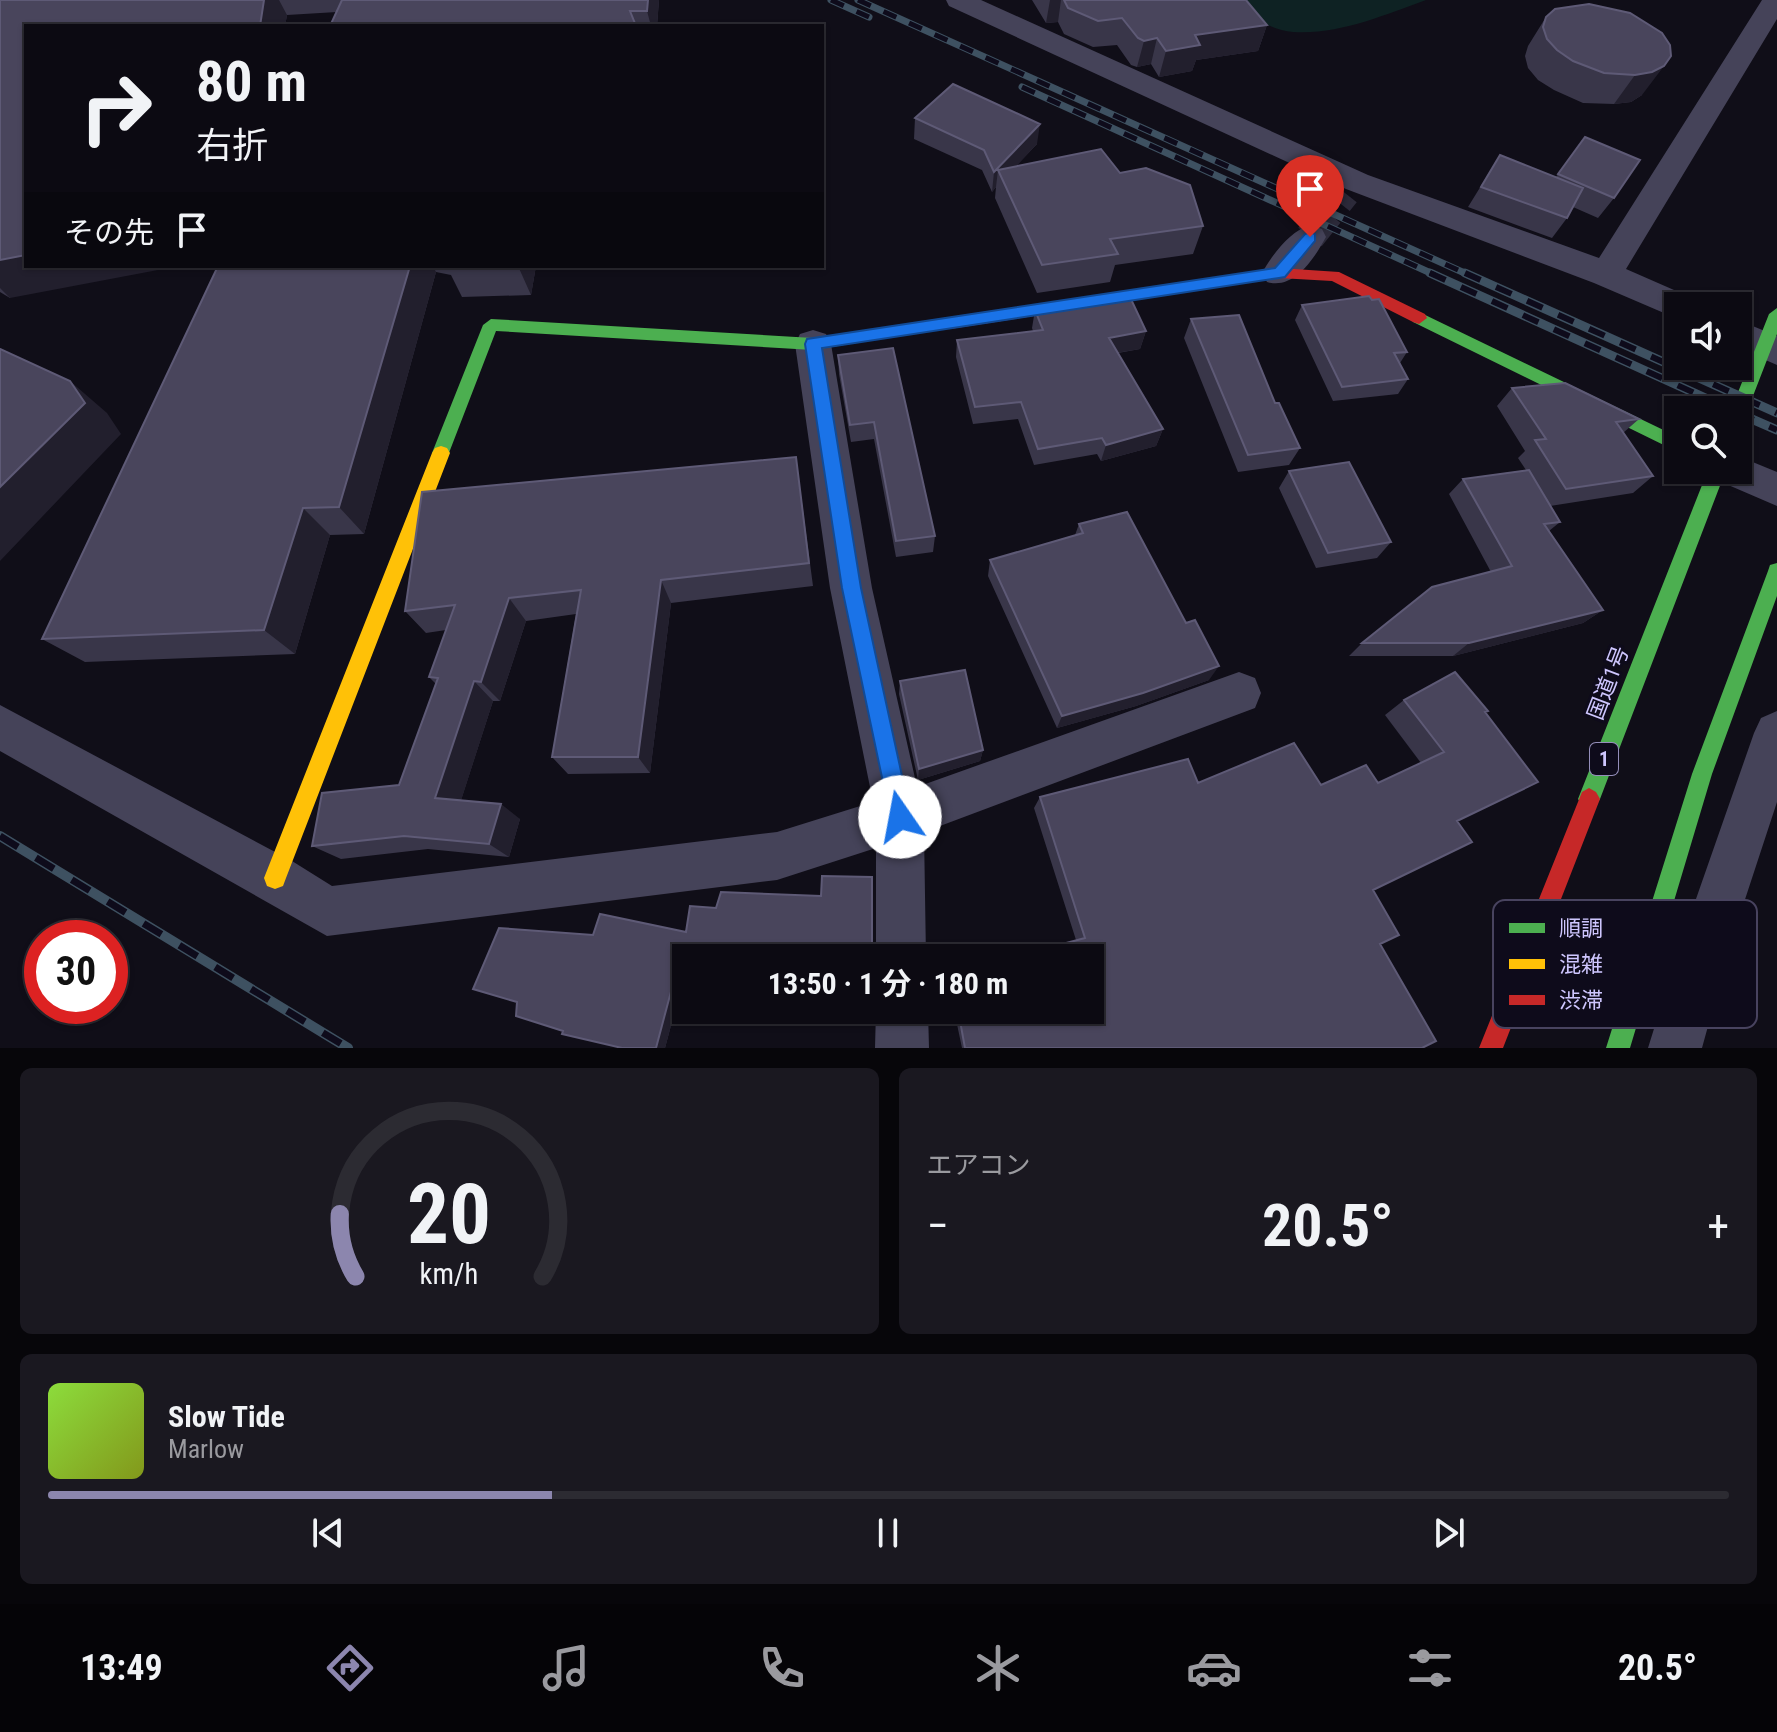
<!DOCTYPE html>
<html lang="ja">
<meta charset="utf-8">
<style>
body{margin:0;font-family:"Roboto Condensed","Noto Sans JP",sans-serif;background:#1a1820;color:#f1f3f6;height:100vh;display:flex;flex-direction:column;font-size:30px;white-space:nowrap}
*{box-sizing:border-box;margin:0}
p{font-size:26px;color:#9a9a9f}
.icon{flex:none;width:44px;height:44px;fill:none;stroke:currentColor;stroke-width:2;stroke-linecap:round;stroke-linejoin:round}
.map{position:relative;height:1048px;overflow:hidden}
.details{display:flex;flex-direction:column;gap:20px;padding:20px;background:#07060a;flex:1}
.details>*{flex:none}
.guide{position:absolute;left:24px;top:24px;width:800px;height:244px;border-radius:0px;box-shadow:0 2px 6px #0004,0 0 0 2px #2c2b32;background:#0c0a12;color:#f1f3f6;overflow:hidden}
.tools{position:absolute;left:1664px;top:292px;display:grid;gap:16px}
.tools a{display:grid;place-items:center;width:88px;height:88px;border-radius:0px;background:#0c0a12;box-shadow:0 2px 6px #0004,0 0 0 2px #2c2b32;font-size:40px}
.speed{position:absolute;left:24px;top:920px;display:flex;gap:16px;font-size:40px;font-weight:700;text-align:center}
.speed>*{display:grid;place-content:center;width:104px;height:104px;border-radius:50%;background:#0c0a12;box-shadow:0 2px 6px #0004,0 0 0 2px #2c2b32;line-height:1}
.speed .limit{border:12px solid #d22;background:#fff;color:#111}
.pin{position:absolute;display:grid;place-items:center;width:68px;height:68px;color:#fff;margin:-82px -34px;border-radius:50% 50% 50% 0;rotate:-45deg;box-shadow:0 0 8px #0007}
.pin .icon{rotate:45deg}
.me{position:absolute;width:88px;margin:-44px;rotate:348deg;stroke-linejoin:round;filter:drop-shadow(0 0 6px #0008)}
.turn{display:flex;align-items:center;gap:28px;height:168px;padding:0 40px;font-size:36px}
.turn .icon{width:104px;height:104px;stroke-width:2.5}
.turn b{display:block;font-size:56px;line-height:68px}
.then{display:flex;align-items:center;height:76px;padding:0 40px;background:#0003;gap:16px;font-size:30px}
.big{font-size:60px;font-weight:700;line-height:1.1}
.details .card{flex:1;display:flex;flex-direction:column;justify-content:center;gap:12px;min-width:0;padding:0 28px;border-radius:12px;background:#1a1820}
.details .dial{align-items:center;gap:0}
.dial svg{height:208px;overflow:visible;fill:none;stroke:#2c2b32;stroke-width:7;stroke-linecap:round;text-anchor:middle}
.dial text{fill:#f1f3f6;stroke:none}
.song{display:flex;align-items:center;gap:24px}
.cover{width:96px;height:96px;border-radius:12px;background:linear-gradient(135deg,hsl(90 70% 55%),hsl(70 70% 35%))}
.played{height:8px;border-radius:4px;background:linear-gradient(90deg,#8c86ae 30%,#2c2b32 30%)}
.keys{display:flex;justify-content:space-around;direction:ltr}
.heat{display:flex;justify-content:space-between;align-items:center;font-size:44px;direction:ltr}
.details .tiles{flex:1;display:grid;gap:20px;grid-template-columns:1fr 1fr}
.card:last-child{grid-column:span 2}
.trip{position:absolute;left:672px;top:944px;width:432px;height:80px;border-radius:0px;background:#0c0a12;box-shadow:0 2px 6px #0004,0 0 0 2px #2c2b32;font-weight:700;line-height:80px;text-align:center}
.tab-bar{display:flex;height:128px;justify-content:space-around;align-items:center;background:#050407;color:#9a9a9f}
.tab-bar .icon{width:56px;height:56px}
.tab-bar .active{color:#8c86ae}
.tab-bar b{font-size:36px;color:#f1f3f6}
.map>svg:first-child{display:block}
.green{fill:#0e2223}
.lines{fill:none;stroke-linecap:round;stroke-linejoin:round}
.street-tunnel{stroke:#2c2a3a;stroke-width:30;stroke-dasharray:30 15;stroke-linecap:butt}
.street{fill:#454359;fill-rule:evenodd}
.fast{fill:#4caf50;fill-rule:evenodd}
.slow{fill:#ffc107;fill-rule:evenodd}
.jam{fill:#c62828;fill-rule:evenodd}
.rail-far2-casing{stroke:#3e5161;stroke-width:7}
.rail-far1-casing{stroke:#3e5161;stroke-width:9}
.rail-casing{stroke:#3e5161;stroke-width:10}
.rail-far2{stroke:#0e0b1b;stroke-width:5;stroke-dasharray:14;stroke-linecap:butt}
.rail-far1{stroke:#0e0b1b;stroke-width:6;stroke-dasharray:17;stroke-linecap:butt}
.rail{stroke:#0e0b1b;stroke-width:7;stroke-dasharray:21;stroke-linecap:butt}
.wall{fill:#393649}
.shaded-wall{fill:#221f2d}
.building{fill:#49455c;stroke:#5e5a76;stroke-width:2}
.route{fill:#1a73e8;stroke:#114b97;stroke-width:2}
.labels{text-anchor:middle;dominant-baseline:central;stroke-width:6;stroke-linejoin:round;paint-order:stroke}
.shield{fill:#0e0b1b;stroke:#948eba;stroke-width:2}
.shield-label{font-size:20px;font-weight:bold;fill:#cec6fe}
.street-label{font-size:22px;fill:#cec6fe;stroke:#0e0b1b}
.key{fill:#0e0b1b;stroke:#48435f;stroke-width:2}
.key-label{font-size:22px;fill:#cec6fe}
</style>
<div class="map">
<svg width="1777" height="1048" viewBox="0 0 1777 1048">
<rect width="100%" height="100%" fill="#100e18"/>
<!-- green -->
<path class="green" d="M1226,0H1426C1384,15 1339,35 1293,32C1270,30 1244,13 1226,0Z"/>
<g class="lines">
<!-- street-tunnel -->
<path class="street-tunnel" d="M1310,237L1345,193"/>
<!-- street -->
<path class="street" d="M946,0H981L1368,175L1599,258L1762,0H1777V19L1626,269L1690,297L1695,306H1678V319L1594,283L1346,189L949,6Z
M1310,225L1322,229L1326,237C1314,259 1294,290 1267,282L1262,273C1272,255 1290,231 1310,225Z
M1738,320L1777,336V365L1738,348Z
M813,330L826,334L831,344L872,588L917,787L1239,672L1255,678L1261,693L1255,708L924,832L926,958H876V848L777,880L327,936L0,751V705L292,861L332,886L777,832L873,802L830,588L795,344L800,334Z
M1738,456L1777,472V506L1719,481L1714,470H1738Z
M1777,711V802L1732,939L1702,1048H1648L1682,939L1754,733L1761,718Z
M876,1010H928L929,1048H875Z"/>
<!-- fast -->
<path class="fast" d="M1777,308V334L1746,414L1738,421V410H1731L1769,314Z
M1419,312L1678,437V452L1413,322L1411,318L1413,314Z
M950,317L956,319L958,323L956,327L813,350L496,331L447,458H435L432,453L483,325L491,319L813,338Z
M1708,470H1726L1600,799L1596,806L1589,810L1582,806L1578,799Z
M1777,563V596L1712,774L1630,1048H1606L1692,774L1768,571L1770,565Z"/>
<!-- slow -->
<path class="slow" d="M441,446L447,448L450,453L286,878L283,886L275,889L267,886L264,878L432,453L435,448Z"/>
<!-- jam -->
<path class="jam" d="M1279,268L1339,272L1425,314L1427,318L1419,324L1413,322L1332,281L1279,278L950,329L942,323L950,317Z
M1589,788L1596,792L1600,799L1503,1048H1479L1582,792Z"/>
<!-- rail-far2 casing -->
<g class="rail-far2-casing">
<path id="rail-far2" d="M831,0L869,17
M858,0L1469,275
M1022,87L1435,275"/>
</g>
<!-- rail-far1 casing -->
<g class="rail-far1-casing">
<path id="rail-far1" d="M1430,273L1732,410
M1465,273L1777,413
M1738,413L1777,430"/>
</g>
<!-- rail casing -->
<g class="rail-casing">
<path id="rail" d="M0,836L348,1048"/>
</g>
<!-- rail-far2 -->
<use href="#rail-far2" class="rail-far2"/>
<!-- rail-far1 -->
<use href="#rail-far1" class="rail-far1"/>
<!-- rail -->
<use href="#rail" class="rail"/>
</g>
<!-- wall -->
<path class="wall" d="M0,0H659L657,26H330L337,12L287,15L285,26H26L10,298L0,292Z
M1032,0H1246L1267,25L1258,51L1196,60L1192,71L1159,77L1151,64L1137,67L1131,65L1117,45L1093,47L1064,34L1058,22L1046,23Z
M1630,13L1642,95L1631,102L1614,104L1583,103L1554,90L1538,80L1528,68L1525,56L1528,46L1546,17Z
M915,118L1037,144L1016,166L1120,173L1203,226L1193,254L1115,265L1110,282L1037,293L995,198L996,187L992,192L982,170L914,139Z
M1585,137L1614,198L1598,218L1573,207L1567,218L1552,238L1468,207L1500,155L1556,177Z
M218,266H536L531,295L462,297L451,275L436,272L364,534L330,535L295,654L85,662L42,639Z
M1302,305L1407,352L1400,363L1408,379L1398,394L1333,401L1295,320Z
M1035,310L1146,331L1140,349L1118,353L1163,429L1156,446L1101,461L1097,454L1034,465L1018,419L973,424L956,357L957,340L1033,331L1032,328Z
M1191,319L1275,403L1300,448L1289,465L1238,472L1184,338Z
M838,355L935,536L933,552L896,557L874,439L851,442L839,374Z
M1512,388L1639,419L1623,433L1653,476L1633,493L1550,506L1560,522L1549,531L1603,610L1583,623L1453,656H1349L1362,643L1491,572L1449,494L1463,479L1526,470L1518,458L1525,451L1497,406Z
M796,457L813,586L671,603L650,773L568,774L552,757L576,614L526,621L500,701H493L461,800L520,819L509,857L428,849L341,859L312,846L399,785L436,684L429,677L446,630L426,633L405,611Z
M1289,471L1391,542L1377,558L1316,568L1279,488Z
M1079,524L1186,623L1209,680L1136,706L1057,728L988,576L990,560L1075,535Z
M900,681L983,750L980,761L918,780L899,694Z
M1404,700L1486,712L1457,821L1373,890L1380,944L1422,1048H962L954,1010H1090L1076,940L1034,808L1040,797L1198,783L1321,785L1378,783L1421,763L1385,715Z
M872,877L686,958V988H681L665,1048L593,935L686,932L716,908L821,896Z"/>
<!-- shaded-wall -->
<path class="shaded-wall" d="M264,0H279L287,15L285,26H260Z
M648,0H659L657,26H651L647,11Z
M1050,0H1061L1058,22L1046,23Z
M1267,25L1258,51L1196,60L1192,71L1159,77L1166,51L1195,35Z
M1157,38L1151,64L1137,67L1144,41Z
M1664,66L1642,95L1631,102L1614,104L1635,75Z
M1040,124L1037,144L1003,180L998,170L996,187L992,192L994,172Z
M26,255V266H179L10,298L0,288V260Z
M410,266H433L436,272L364,534L339,507Z
M518,266H536L531,295Z
M1146,331L1140,349L1104,355L1109,338Z
M70,381L107,413L121,434L0,561V487Z
M1163,429L1156,446L1101,461L1106,445Z
M303,508L330,535L295,654L264,630Z
M661,580L671,603L650,773L638,757Z
M509,598L526,621L500,701L481,682Z
M1603,610L1583,623L1453,656L1469,643Z
M1219,666L1209,680L1136,706L1057,728L1062,716Z
M474,681L493,701L457,813L435,798Z
M983,750L980,761L918,780L919,769Z
M501,804L520,819L509,857L489,844Z
M673,984L681,988L665,1048H656Z"/>
<!-- building -->
<path class="building" d="M0,0H264L260,26H26V255L0,260Z
M342,0H648L647,11H630L636,26H330Z
M1064,0H1246L1267,25L1195,35L1200,45L1166,51L1157,38L1144,41L1138,38L1122,18L1098,21L1068,8Z
M1589,4L1630,13L1662,33L1670,45L1671,56L1664,66L1652,72L1635,75L1604,73L1573,61L1557,50L1547,39L1543,27L1546,17L1555,9Z
M953,84L1040,124L994,172L984,150L915,118Z
M1585,137L1640,160L1614,198L1558,174Z
M1101,149L1120,173L1146,168L1190,185L1203,226L1110,239L1118,254L1042,265L998,170Z
M1500,155L1583,188L1567,218L1481,187Z
M218,266H410L339,507L303,508L264,630L42,639Z
M1129,295L1146,331L1109,338L1163,429L1106,445L1102,438L1038,449L1021,402L975,407L957,340L1043,330L1035,310Z
M1369,296L1372,300L1379,299L1407,352L1394,353L1408,379L1342,387L1302,305Z
M1239,315L1275,403H1279L1300,448L1248,455L1191,319Z
M893,348L935,536L896,541L874,422L850,425L838,355Z
M0,349L70,381L85,403L0,487Z
M1565,383L1639,419L1616,422L1653,476L1566,489L1535,440L1546,439L1512,388Z
M796,457L809,563L661,580L638,757H552L581,590L509,598L481,682L474,681L435,798L501,804L489,844L404,836L312,846L322,793L399,785L438,678L429,677L455,605L405,611L422,492Z
M1349,462L1391,542L1328,553L1289,471Z
M1529,470L1560,522L1544,524L1603,610L1469,643H1362L1432,587L1512,566L1463,479Z
M1127,512L1186,623L1195,620L1219,666L1143,693L1062,716L990,560L1083,533L1079,524Z
M965,670L983,750L919,769L900,681Z
M1455,672L1488,711L1485,712L1538,782L1457,821L1472,842L1373,890L1399,935L1380,944L1436,1041L1422,1048H965L958,1010H1090V958H1010L1085,938L1040,797L1188,759L1198,783L1294,743L1321,785L1366,765L1378,783L1444,752L1404,700Z
M822,876L872,877V953L878,956V958H686V985L673,984L656,1048H622L562,1034L563,1031L516,1016L517,1002L473,989L499,928L593,935L600,914L686,932L690,906L716,908L721,892L821,896Z"/>
<!-- route -->
<path class="route" d="M1310,232L1315,234V241L1285,277L1279,278L822,348L861,588L911,817L907,825L900,828L892,825L842,588L805,344L807,339L1275,268L1305,234Z"/>
<g class="labels">
<!-- shield labels -->
<rect class="shield" x="1590" y="743" width="28" height="32" rx="6"/>
<g class="shield-label">
<text x="1604" y="759">1</text>
</g>
<!-- street labels -->
<g class="street-label">
<text transform="translate(1608 683) rotate(-69)">国道1号</text>
</g>
</g>
<!-- legend -->
<rect x="1493" y="900" width="264" height="128" rx="12" class="key"/>
<rect x="1509" y="923" width="36" height="10" fill="#4caf50"/>
<rect x="1509" y="959" width="36" height="10" fill="#ffc107"/>
<rect x="1509" y="995" width="36" height="10" fill="#c62828"/>
<g class="key-label">
<text x="1559" y="936">順調</text>
<text x="1559" y="972">混雑</text>
<text x="1559" y="1008">渋滞</text>
</g>
</svg>
<div class="tools">
<a><svg class="icon" aria-label="sound" viewBox="0 0 24 24"><path d="M4 9h4l5-4v14l-5-4H4zM17 9q2 3 0 6"/></svg></a>
<a><svg class="icon" aria-label="search" viewBox="0 0 24 24"><circle cx="10" cy="10" r="6"/><path d="M15 15l6 6"/></svg></a>
</div>
<div class="speed"><div class="limit">30</div></div>
<div class="pin" style="left:1310px;top:237px;background:#d93025"><svg class="icon" aria-label="arrive" viewBox="0 0 24 24"><path d="M6 21V4h12l-3 4 3 4H6"/></svg></div>
<svg class="me" style="left:900px;top:817px" viewBox="-20 -20 40 40"><circle r="19" fill="#fff"/><path d="M0-13L10 11 0 6-10 11z" fill="#1a73e8"/></svg>
<div class="trip">13:50 · 1 分 · 180 m</div>
<div class="guide">
<div class="turn"><svg class="icon" aria-label="right" viewBox="0 0 24 24"><path d="M7 20v-9h11M14 6l5 5-5 5"/></svg><div><b>80 m</b>右折</div></div>
<div class="then">その先<svg class="icon" aria-label="arrive" viewBox="0 0 24 24"><path d="M6 21V4h12l-3 4 3 4H6"/></svg></div>
</div>
</div>
<section class="details">
<div class="tiles">
<div class="card dial"><svg viewBox="0 0 100 80">
<path d="M14 69A42 42 0 1 1 86 69"/>
<path d="M14 69A42 42 0 0 1 8 45" stroke="#8c86ae"/>
<text x="50" y="56" font-size="32" font-weight="700">20</text>
<text x="50" y="72" font-size="11">km/h</text>
</svg></div>
<div class="card"><p>エアコン</p>
<div class="heat"><a>−</a><b class="big">20.5°</b><a>+</a></div>
</div>
<div class="card">
<div class="song"><i class="cover"></i><div><b>Slow Tide</b><p>Marlow</p></div></div>
<div class="played"></div>
<div class="keys"><svg class="icon" aria-label="previous" viewBox="0 0 24 24"><path d="M18 5L8 12l10 7zM5 5v14"/></svg><svg class="icon" aria-label="pause" viewBox="0 0 24 24"><path d="M8 5v14M16 5v14"/></svg><svg class="icon" aria-label="next" viewBox="0 0 24 24"><path d="M6 5l10 7-10 7zM19 5v14"/></svg></div>
</div>
</div>
</section>
<nav class="tab-bar">
<b>13:49</b>
<svg class="icon active" aria-label="directions" viewBox="0 0 24 24"><path d="M12 3l9 9-9 9-9-9zM9 14v-3h6M13 9l2 2-2 2"/></svg>
<svg class="icon" aria-label="music" viewBox="0 0 24 24"><path d="M9 18V5l10-2v13"/><circle cx="6" cy="18" r="3"/><circle cx="16" cy="16" r="3"/></svg>
<svg class="icon" aria-label="phone" viewBox="0 0 24 24"><path d="M5 4h4l2 5-3 2q2 4 5 5l2-3 5 2v4C11 20 4 13 5 4z"/></svg>
<svg class="icon" aria-label="climate" viewBox="0 0 24 24"><path d="M12 3v18M4 7l16 10M4 17L20 7"/></svg>
<svg class="icon" aria-label="car" viewBox="0 0 24 24"><path d="M5 17H2v-5l4-1 3-4h7l3 4 3 1v5h-3M9 17h6M6 11h13"/><circle cx="7" cy="17" r="2"/><circle cx="17" cy="17" r="2"/></svg>
<svg class="icon" aria-label="filters" viewBox="0 0 24 24"><path d="M4 7h16M4 17h16"/><circle cx="9" cy="7" r="2"/><circle cx="15" cy="17" r="2"/></svg>
<b>20.5°</b>
</nav>
